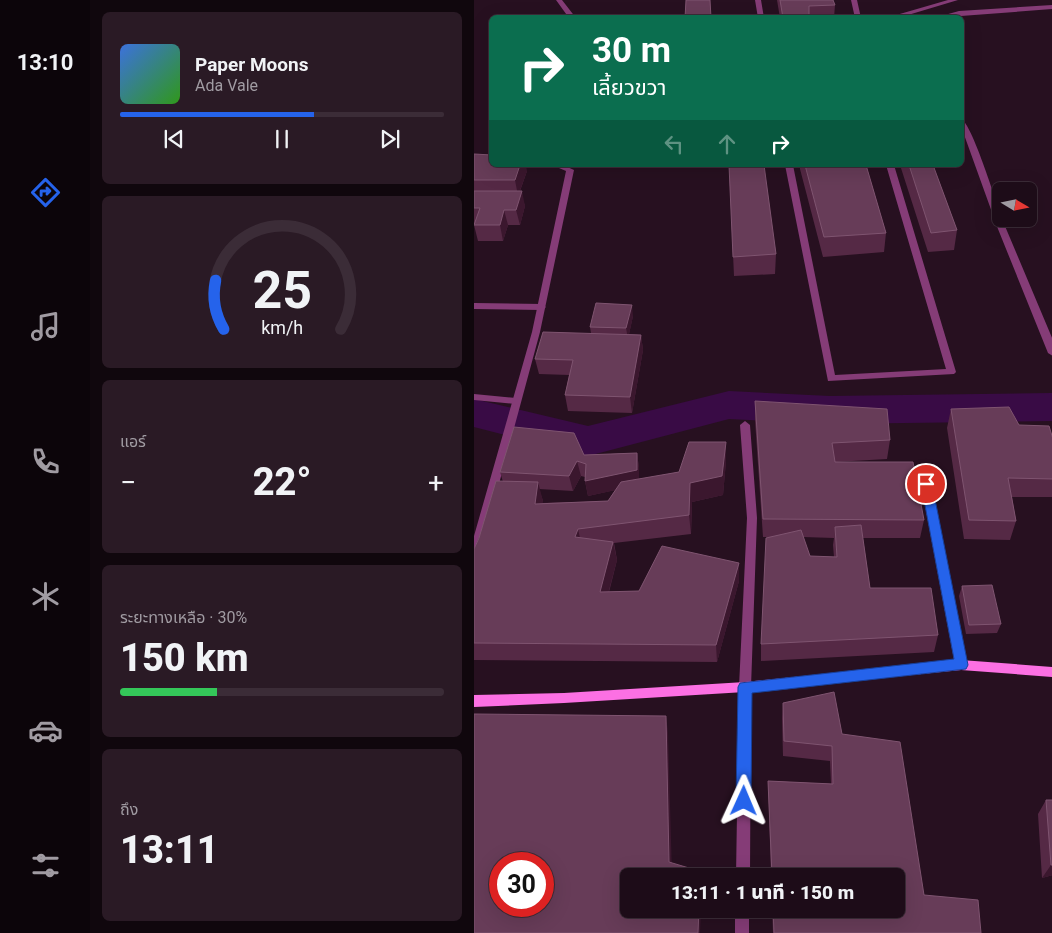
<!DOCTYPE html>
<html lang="th">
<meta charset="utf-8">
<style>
body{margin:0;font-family:Roboto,"Noto Sans Thai",sans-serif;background:#2a1a25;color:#f1f3f6;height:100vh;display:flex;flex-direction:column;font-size:19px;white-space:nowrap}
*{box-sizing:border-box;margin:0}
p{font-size:16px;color:#a09ba2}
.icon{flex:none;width:28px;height:28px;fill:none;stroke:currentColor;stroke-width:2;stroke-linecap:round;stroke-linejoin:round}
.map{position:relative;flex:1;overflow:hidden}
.details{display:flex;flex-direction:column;gap:12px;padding:12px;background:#10070d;width:384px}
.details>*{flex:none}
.hud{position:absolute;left:15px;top:15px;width:475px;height:152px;border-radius:8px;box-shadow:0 5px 20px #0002,0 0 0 1px #3b2c37;background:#0b6e4f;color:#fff;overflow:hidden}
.needle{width:32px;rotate:100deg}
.tools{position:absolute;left:518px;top:182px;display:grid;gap:10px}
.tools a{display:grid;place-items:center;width:45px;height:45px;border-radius:8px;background:#1d0c18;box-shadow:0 5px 20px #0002,0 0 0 1px #3b2c37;font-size:25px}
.speed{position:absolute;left:15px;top:852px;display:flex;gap:10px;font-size:25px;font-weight:700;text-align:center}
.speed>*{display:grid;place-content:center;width:65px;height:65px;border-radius:50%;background:#1d0c18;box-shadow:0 5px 20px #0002,0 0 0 1px #3b2c37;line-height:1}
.speed .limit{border:8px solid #d22;background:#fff;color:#111}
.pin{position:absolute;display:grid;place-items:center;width:42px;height:42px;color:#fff;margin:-21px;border:2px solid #fff;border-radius:50%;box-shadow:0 1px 5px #0007}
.me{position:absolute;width:55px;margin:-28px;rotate:1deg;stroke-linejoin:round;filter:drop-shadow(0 0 4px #0008)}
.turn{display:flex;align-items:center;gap:18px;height:105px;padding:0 20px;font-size:22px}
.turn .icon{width:65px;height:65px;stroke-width:2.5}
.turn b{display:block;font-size:35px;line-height:42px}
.lanes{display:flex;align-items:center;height:48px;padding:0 20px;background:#0003;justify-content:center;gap:25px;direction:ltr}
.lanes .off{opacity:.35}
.big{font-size:38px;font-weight:800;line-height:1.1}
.details .widget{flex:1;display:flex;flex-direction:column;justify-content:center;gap:8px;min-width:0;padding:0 18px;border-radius:8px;background:#2a1a25}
.details .dial{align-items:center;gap:0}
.dial svg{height:130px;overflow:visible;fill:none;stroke:#3b2c37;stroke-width:7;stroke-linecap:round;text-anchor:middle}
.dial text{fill:#f1f3f6;stroke:none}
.song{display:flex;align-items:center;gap:15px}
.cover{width:60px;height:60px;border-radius:8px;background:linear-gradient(135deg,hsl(220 70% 55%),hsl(110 70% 35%))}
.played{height:5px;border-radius:2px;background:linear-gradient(90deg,#2563eb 60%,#3b2c37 60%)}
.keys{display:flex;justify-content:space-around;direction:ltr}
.heat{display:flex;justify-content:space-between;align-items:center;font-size:28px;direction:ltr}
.charge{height:8px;border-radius:4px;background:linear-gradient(90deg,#34c759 30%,#3b2c37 0)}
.trip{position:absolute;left:146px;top:868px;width:285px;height:50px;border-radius:8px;background:#1d0c18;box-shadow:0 5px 20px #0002,0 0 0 1px #3b2c37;font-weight:800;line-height:50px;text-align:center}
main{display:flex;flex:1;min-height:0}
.tab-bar{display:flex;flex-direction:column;width:90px;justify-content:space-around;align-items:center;background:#0c050a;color:#a09ba2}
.tab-bar .icon{width:35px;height:35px}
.tab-bar .on{color:#2563eb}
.tab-bar b{font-size:22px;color:#f1f3f6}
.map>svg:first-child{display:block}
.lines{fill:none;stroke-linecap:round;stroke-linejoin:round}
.river{fill:#390b45;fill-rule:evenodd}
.lane{fill:#853c77;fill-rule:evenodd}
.street{fill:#853c77;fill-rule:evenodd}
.secondary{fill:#fc70e3;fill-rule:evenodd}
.wall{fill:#552945;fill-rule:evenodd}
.shaded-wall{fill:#3b172e}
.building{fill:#673c58;stroke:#7f5470;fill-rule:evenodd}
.route{fill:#2563eb;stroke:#184099}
</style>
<main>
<nav class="tab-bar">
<b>13:10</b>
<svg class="icon on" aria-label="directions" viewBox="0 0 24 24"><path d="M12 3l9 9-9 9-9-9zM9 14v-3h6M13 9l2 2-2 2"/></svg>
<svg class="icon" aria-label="music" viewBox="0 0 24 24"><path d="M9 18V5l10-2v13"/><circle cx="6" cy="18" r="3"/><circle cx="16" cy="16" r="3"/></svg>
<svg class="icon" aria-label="phone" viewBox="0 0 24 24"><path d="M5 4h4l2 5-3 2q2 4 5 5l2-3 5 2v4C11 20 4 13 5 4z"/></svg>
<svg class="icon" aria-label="climate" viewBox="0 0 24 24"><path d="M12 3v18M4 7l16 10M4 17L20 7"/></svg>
<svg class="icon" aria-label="car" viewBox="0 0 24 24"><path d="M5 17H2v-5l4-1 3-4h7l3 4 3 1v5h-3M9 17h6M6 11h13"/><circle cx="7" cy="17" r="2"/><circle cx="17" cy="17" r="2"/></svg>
<svg class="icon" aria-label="filters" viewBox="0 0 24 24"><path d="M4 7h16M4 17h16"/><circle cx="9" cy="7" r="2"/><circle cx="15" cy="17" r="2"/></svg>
</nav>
<section class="details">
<div class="widget">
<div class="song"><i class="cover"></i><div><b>Paper Moons</b><p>Ada Vale</p></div></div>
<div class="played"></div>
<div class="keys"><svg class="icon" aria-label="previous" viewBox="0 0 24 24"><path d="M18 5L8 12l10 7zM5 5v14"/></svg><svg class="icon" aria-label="pause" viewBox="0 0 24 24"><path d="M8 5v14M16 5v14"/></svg><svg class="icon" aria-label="next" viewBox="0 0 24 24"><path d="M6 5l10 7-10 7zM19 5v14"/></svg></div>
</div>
<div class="widget dial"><svg viewBox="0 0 100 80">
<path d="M14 69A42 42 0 1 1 86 69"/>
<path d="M14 69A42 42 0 0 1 9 39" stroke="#2563eb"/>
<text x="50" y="56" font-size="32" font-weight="700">25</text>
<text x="50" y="72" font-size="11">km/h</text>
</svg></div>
<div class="widget"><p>แอร์</p>
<div class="heat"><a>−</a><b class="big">22°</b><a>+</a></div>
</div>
<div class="widget"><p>ระยะทางเหลือ · 30%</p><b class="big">150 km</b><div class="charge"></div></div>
<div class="widget"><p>ถึง</p><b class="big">13:11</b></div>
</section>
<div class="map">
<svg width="579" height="933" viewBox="0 0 579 933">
<rect width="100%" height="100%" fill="#271020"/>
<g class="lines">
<!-- river -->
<path class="river" d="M255,391L356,396L579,393V421L356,424L255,419L114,456L0,427V399L114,426Z"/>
<!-- lane -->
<path class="lane" d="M0,303L68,304L72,307L68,310L0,309Z
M0,394L42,398L47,401L42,404L0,400Z
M271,421L276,425L283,518L277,687L275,691L271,692L267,691L265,687L273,518L266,425Z
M452,480L456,481L457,484L493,665L491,669L487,670L483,669L481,665L447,484L448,481Z"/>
<!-- street -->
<path class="street" d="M82,0H88L102,18H95Z
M281,0H287L290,18H284Z
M377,0H383L387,18H381Z
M474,0H484L424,18H412Z
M579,5V9L460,18L485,11Z
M488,120C498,125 521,198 526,213V219H528L579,340V356L574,353L524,229L488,129Z
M78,165H89L100,170L66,332L12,532L4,550L0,551V536L58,332L92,171Z
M311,165H319L361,375L472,369L412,165H420L482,372L480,374L354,381Z
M271,682L275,683L277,687L276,876H262L265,687L267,683Z
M261,909H275V933H261Z"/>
<!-- secondary -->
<path class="secondary" d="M487,660L579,667V677L487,670L271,692L90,703L0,707V695L90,693L271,682Z"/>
</g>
<!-- wall -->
<path class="wall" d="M303,0H359L361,5L360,18H306Z
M0,154L53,171L46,191L51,206L46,225H34L29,241H4L0,225L1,223H0Z
M255,165L302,254L301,274L260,276Z
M326,165H392L412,233L410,252L349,257L326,169Z
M426,165H459L483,230L480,250L454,252Z
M159,316L155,334L167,335L169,350L158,413L94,411L91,395L95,375L65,374L61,359L117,333L116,327Z
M281,401L416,440L413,459L361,462L450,520L446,538H389L396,588L464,635L460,652L287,661V644L295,537H289L281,420ZM329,537L360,538L359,545L360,557L336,556Z
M477,409L545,425L579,439V497H538L542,521L536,540L490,539L473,428Z
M163,453L165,468V479L205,472L252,461L249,495L218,502L217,534L140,543L143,560L135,592L165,591L265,563V581L243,662L0,660V549L29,482L26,472L110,455ZM107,476L111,477V481L114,496L141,490L134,501L68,503L69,501L65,489L99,491Z
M488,586L527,624L523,633L492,634L485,596Z
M309,703L368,734L450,895L507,933H299L298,909H422V876H297L294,781L357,784L356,761L309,756L308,719Z
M572,800H579V875L568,878L564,814Z"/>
<!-- shaded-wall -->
<path class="shaded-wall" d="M46,165H52L53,171L44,196L41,180Z
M48,191L51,206L46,225L42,210Z
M30,210L34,225L29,241L26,225Z
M158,305L159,316L154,339L152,328Z
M167,335L169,350L158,413L156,397Z
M252,442V461L249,495L218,502L217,534L215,515L216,483Z
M163,453L165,468V485L114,496L111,481Z
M103,461L107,476L99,491L95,476Z
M64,482L69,501L66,522L61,504Z
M104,529L108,547L101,537Z
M139,542L143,560L130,609L126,592Z
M265,563V581L243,662L242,645Z
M192,716L194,732L198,875L195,862Z
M577,865H579V875L568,878Z
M225,909H227L226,933H224Z"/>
<!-- building -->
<path class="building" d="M212,0H236L237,18H211Z
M306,0H359L361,5L335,6V18H309Z
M0,154L18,155V165H46L41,180H0Z
M255,165H290L302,254L259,257Z
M331,165H392L412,233L350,237Z
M435,165H459L483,230L457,233Z
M0,191H48L42,210H30L26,225H0L6,208H0Z
M122,303L158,305L152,328L116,327Z
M69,332L167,335L156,397L91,395L99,360L61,359Z
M281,401L413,409L416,440L358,443L361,462H439L450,520L289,519Z
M535,407L545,425L575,426L579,439V479L534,478L542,521L495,520L477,409Z
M40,427L100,433L110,455L163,453V470L111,481L112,464L103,461L95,476L26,472Z
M215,442H252L248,476L216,483L215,515L104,529L101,537L139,542L126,592L165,591L188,546L265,563L242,645L0,643V549L5,538L22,481L64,482L61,504L134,501L147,482L205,472Z
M387,525L396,588H457L464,635L287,644L292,538L327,530L336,556L363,557L361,527Z
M518,585L527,624L495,625L488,586Z
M360,692L368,734L426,742L450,895L504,900L507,933H300L299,909H422V876H298L294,781L359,784L358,746L310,741L309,703Z
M0,714L192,716L195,862L225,871V876H155V909H225L224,933H0ZM26,864H69V906H26Z
M572,800H579V865H577Z"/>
<!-- route -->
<path class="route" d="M452,480L458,484L494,665L492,669L278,693L277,801L275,806L270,808L264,806L262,801L264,687L266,683L480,659L447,484Z"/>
</svg>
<div class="tools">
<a><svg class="needle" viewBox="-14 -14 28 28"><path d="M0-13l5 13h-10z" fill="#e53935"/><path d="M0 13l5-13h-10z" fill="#a09ba2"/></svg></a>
</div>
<div class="speed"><div class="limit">30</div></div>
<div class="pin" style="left:452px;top:484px;background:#d93025"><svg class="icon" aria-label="arrive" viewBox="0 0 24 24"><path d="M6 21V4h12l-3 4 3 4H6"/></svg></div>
<svg class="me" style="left:270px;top:801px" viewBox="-20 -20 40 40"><path d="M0-17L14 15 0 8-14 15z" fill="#2563eb" stroke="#fff" stroke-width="4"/></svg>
<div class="trip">13:11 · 1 นาที · 150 m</div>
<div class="hud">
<div class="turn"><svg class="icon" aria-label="right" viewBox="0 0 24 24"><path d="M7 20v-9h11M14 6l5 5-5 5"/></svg><div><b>30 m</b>เลี้ยวขวา</div></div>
<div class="lanes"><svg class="icon off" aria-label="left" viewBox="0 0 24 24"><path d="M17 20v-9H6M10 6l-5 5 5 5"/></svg><svg class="icon off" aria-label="ahead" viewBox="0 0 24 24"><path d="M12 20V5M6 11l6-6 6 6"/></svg><svg class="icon" aria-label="right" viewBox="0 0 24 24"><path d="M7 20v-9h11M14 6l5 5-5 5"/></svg></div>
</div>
</div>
</main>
